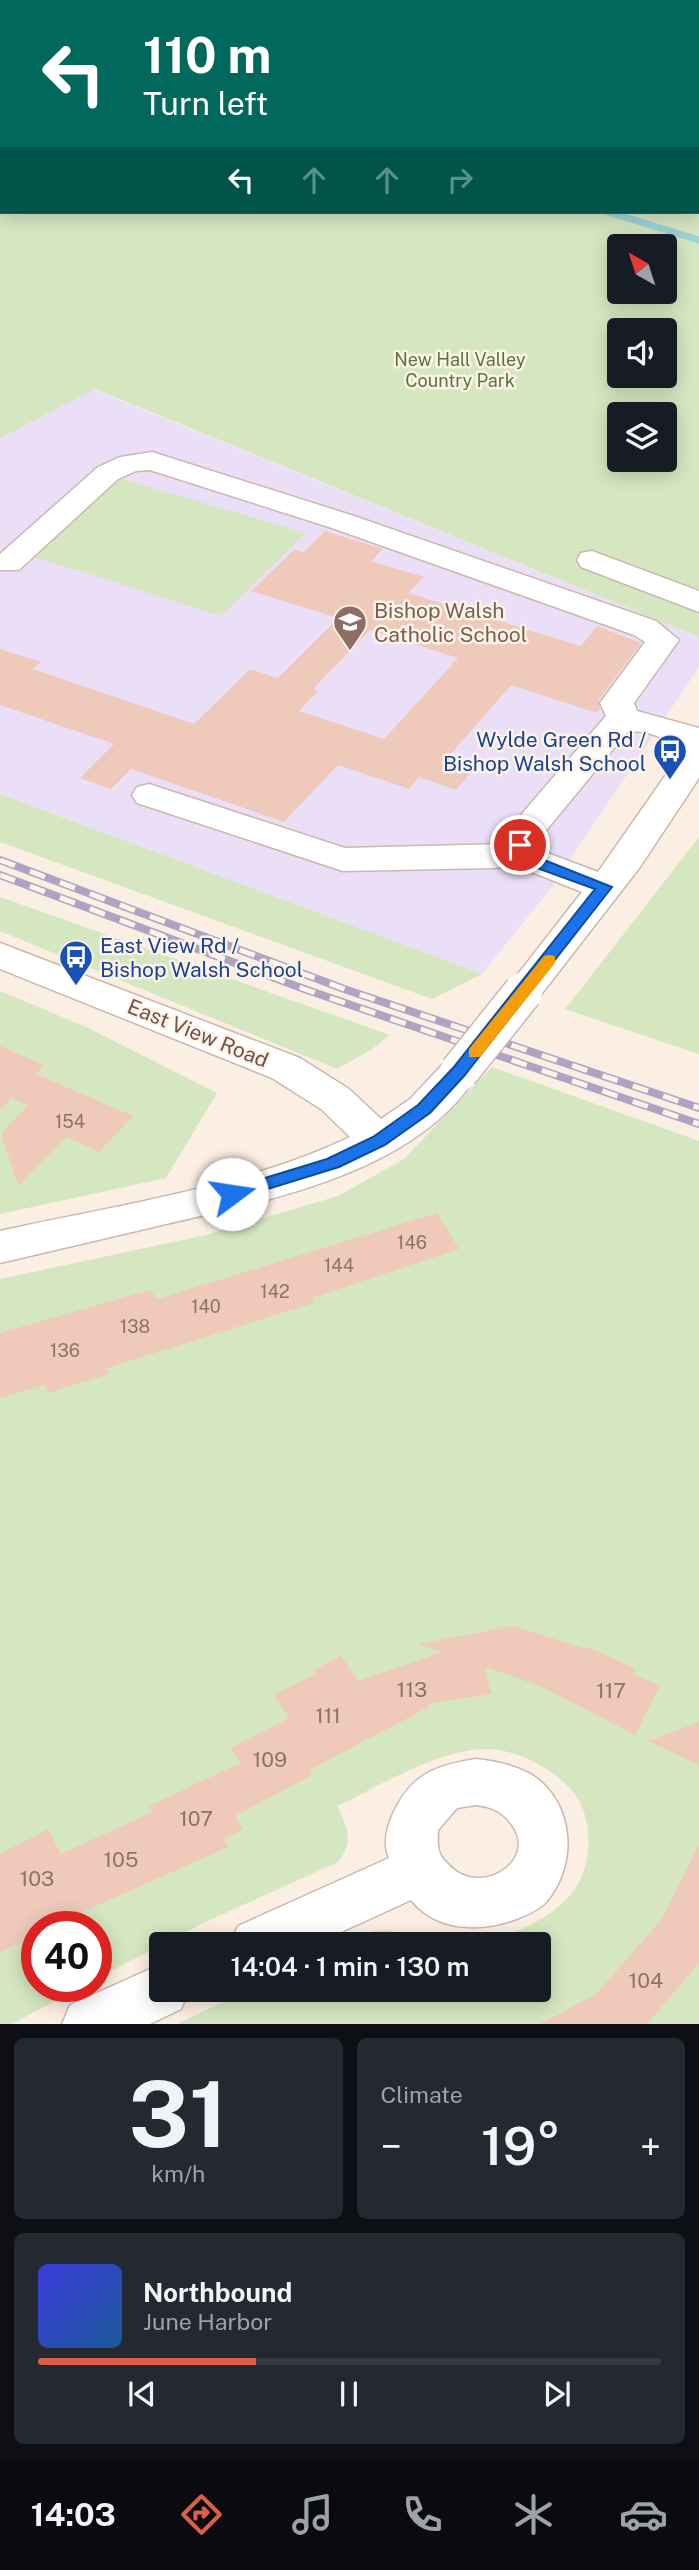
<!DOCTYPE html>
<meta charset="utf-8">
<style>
body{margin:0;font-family:"Public Sans",sans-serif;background:#242831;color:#f1f3f6;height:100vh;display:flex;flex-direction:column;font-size:26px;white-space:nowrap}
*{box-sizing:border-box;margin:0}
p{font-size:23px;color:#9ea1a6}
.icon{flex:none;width:38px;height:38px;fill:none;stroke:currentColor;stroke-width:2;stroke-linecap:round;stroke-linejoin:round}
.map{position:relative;height:2024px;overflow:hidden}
.drawer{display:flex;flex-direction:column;gap:14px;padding:14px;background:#0d0f14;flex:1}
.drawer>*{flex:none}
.hud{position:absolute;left:0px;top:0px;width:700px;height:214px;box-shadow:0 4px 18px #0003;background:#00695c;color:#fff;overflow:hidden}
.needle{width:46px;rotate:321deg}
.tools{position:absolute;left:607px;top:234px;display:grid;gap:14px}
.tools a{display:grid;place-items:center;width:70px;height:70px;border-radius:7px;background:#171b24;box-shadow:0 4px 18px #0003;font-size:35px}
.speed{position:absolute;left:21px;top:1911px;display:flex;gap:14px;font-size:35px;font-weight:700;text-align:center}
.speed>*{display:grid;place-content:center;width:91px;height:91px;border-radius:50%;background:#171b24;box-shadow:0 4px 18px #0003;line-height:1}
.speed .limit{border:10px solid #d22;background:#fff;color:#111}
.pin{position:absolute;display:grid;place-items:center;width:60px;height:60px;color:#fff;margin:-30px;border:4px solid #fff;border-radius:50%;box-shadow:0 2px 7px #0007}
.me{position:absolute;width:77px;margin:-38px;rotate:76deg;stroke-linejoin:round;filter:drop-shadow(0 0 5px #0008)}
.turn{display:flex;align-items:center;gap:24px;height:147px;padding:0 28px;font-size:32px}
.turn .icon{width:91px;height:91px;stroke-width:2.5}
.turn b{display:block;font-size:49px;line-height:60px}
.lanes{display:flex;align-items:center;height:66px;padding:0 28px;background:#0003;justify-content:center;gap:35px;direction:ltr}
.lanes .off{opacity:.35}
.big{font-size:52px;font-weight:600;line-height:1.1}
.drawer .card{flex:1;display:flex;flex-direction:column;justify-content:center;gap:10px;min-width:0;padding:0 24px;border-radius:10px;background:#242831}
.drawer .dial{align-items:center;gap:0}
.dial b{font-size:91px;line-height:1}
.song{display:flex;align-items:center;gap:21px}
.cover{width:84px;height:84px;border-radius:10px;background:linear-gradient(135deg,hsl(240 70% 55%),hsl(210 70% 35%))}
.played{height:7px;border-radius:4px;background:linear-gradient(90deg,#df5d4c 35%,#363941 35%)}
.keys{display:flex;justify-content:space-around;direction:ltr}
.heat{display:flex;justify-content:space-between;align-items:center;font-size:38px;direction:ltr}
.drawer .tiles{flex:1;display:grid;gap:14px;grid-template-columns:1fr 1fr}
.card:last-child{grid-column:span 2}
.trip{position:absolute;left:149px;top:1932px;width:402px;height:70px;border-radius:7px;background:#171b24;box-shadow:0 4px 18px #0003;font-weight:600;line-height:70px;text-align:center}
.tab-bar{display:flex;height:112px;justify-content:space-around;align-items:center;background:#090b0e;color:#9ea1a6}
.tab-bar .icon{width:49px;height:49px}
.tab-bar .current{color:#df5d4c}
.tab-bar b{font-size:32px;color:#f1f3f6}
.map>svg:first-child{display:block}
.education{fill:#ebdff7}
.green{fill:#d5e7c1;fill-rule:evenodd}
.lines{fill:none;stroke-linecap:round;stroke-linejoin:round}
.stream{stroke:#9ed2d4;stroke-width:7}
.building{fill:#efcabb;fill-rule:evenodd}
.minor-casing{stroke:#cdb7ac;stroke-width:3}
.minor{fill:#fff;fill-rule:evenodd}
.rail-casing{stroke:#b0a2c3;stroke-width:8}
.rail{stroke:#fef3e7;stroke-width:5;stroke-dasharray:16;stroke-linecap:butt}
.minor-bridge-casing{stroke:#cdb7ac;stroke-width:41;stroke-linecap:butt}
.minor-bridge{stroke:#fff;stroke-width:38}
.route{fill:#1a73e8;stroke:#114b97;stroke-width:2}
.slow{fill:#f59e0b}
.labels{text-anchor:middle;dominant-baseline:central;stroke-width:5;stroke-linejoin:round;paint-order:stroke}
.far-park-label{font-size:18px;fill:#577742;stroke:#fef3e7}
.number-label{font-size:18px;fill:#907166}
.education-label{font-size:21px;fill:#785e54;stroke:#fef3e7;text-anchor:start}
.transit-label{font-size:21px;fill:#164399;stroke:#fef3e7;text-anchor:end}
.street-label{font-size:21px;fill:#71534a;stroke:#fef3e7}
.near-number-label{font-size:21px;fill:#907166}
</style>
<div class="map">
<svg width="699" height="2024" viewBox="0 0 699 2024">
<rect width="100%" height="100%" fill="#fbeee2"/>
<!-- education -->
<path class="education" d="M0,351L699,637V667L551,888L482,974L0,794Z"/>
<!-- green -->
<path class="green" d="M0,0H699V637L95,389L0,438ZM2,2H698V212H2ZM620,247H665V292H620ZM620,331H665V376H620ZM620,415H665V460H620Z
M119,478L306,533L221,616L28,555Z
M0,794L482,974L432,999L0,842Z
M699,837V1054L565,1009L581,989Z
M0,897L390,1035L372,1049L337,1069L0,931Z
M0,991L86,1027L217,1093L166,1178L0,1214Z
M492,1067L699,1141V2024H177L248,1990H539V1944H486C517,1931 550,1920 572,1893C590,1871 593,1833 582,1807C569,1775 518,1748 485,1749C437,1750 380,1786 337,1806C347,1827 355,1841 338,1862L201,1924L96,1979V1927H37V1986H83L12,2024H0V1279L206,1235L338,1196L404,1159Z
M387,1930L402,1934L412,1944H345L374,1931Z"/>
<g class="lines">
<!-- stream -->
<path class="stream" d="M608,212L699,240"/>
</g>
<!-- building -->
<path class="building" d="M325,531L383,549L371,561L424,577L408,593L581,646L597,626L641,643L598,701L600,709L597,713L511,685L449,756L477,765L456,790L419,777L409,789L338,765L284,822L131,769L111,789L80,778L114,744L0,705V649L41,662L33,669L194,724L250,669L278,678L338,618L251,591L294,550L304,552ZM370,630L458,658L384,739L299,711L318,691L313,689Z
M0,1046L44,1065L36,1074L133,1116L99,1152L67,1137L18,1186L1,1133L28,1106L12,1098L0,1110Z
M437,1213L459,1249L312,1298L314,1303L107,1368L109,1374L48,1393L45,1385L0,1398V1333L150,1290L157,1299Z
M513,1626L586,1649L588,1647L636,1669L633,1674L660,1686L635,1735L540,1686L485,1667L492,1694L427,1704L429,1707L309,1770L312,1775L235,1816L243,1830L224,1839L228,1847L49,1927H37V1933L0,1953V1854L48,1829L61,1854L152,1812L149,1806L240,1763L230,1748L289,1718L274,1695L315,1674L313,1670L341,1656L358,1681L442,1652L419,1644Z
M699,1722V1765L648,1741Z
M699,1844V1963L647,2024H540L596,1994L661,1920Z"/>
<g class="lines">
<!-- minor casing -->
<g class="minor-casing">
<path id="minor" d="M152,452L354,516L656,621L679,640L634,703L637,711L699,728V778L640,867L536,1001L523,1005L510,1001L504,992L582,892L514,865L494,868L343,871L137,803L132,795L137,787L149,784L345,848L504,844L508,830L606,716L600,703L645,642L634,635L332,528L150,470L136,471L118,479L19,570H0V554L98,467L120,457ZM628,731L645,732L686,746L598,872L542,851L539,839Z
M592,551L699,591V612L581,567L577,560L581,553Z
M0,943L300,1058L349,1089L381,1119L410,1099L445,1062L459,1058L473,1062L479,1072C419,1172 271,1200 166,1224C111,1237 55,1250 0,1263V1231C113,1206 246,1187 350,1137L321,1109L272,1078L0,969Z
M476,1759C495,1761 515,1765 532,1775C575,1803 578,1865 546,1902C539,1910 528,1914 519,1918C483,1932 438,1933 411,1900L315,1944H230L238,1926L389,1858C383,1844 386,1830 392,1816C410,1775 433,1766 476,1759ZM476,1805C492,1807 502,1811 512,1825C539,1862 478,1899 448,1864C445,1861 440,1856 439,1851C437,1845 438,1836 438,1830L457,1808Z
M161,1964V1990H189L181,2009L150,2024H62L70,2005Z"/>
</g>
<!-- minor -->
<use href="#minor" class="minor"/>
<!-- rail casing -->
<g class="rail-casing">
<path id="rail" d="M0,860L347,990L699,1108
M0,875L307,990L699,1124"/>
</g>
<!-- rail -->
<use href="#rail" class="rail"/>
<!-- minor-bridge casing -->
<g class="minor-bridge-casing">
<path id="minor-bridge" d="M459,1072L523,992"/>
</g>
<!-- minor-bridge -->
<use href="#minor-bridge" class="minor-bridge"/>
</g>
<!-- route -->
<path class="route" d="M520,840L525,842L534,856L612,887L464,1076L430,1113L385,1145L339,1167L232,1200L226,1198L223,1194L226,1190L327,1159L373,1137L418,1105L453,1068L595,889L523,863L513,845Z"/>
<!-- slow -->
<path class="slow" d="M549,955L555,956V963L480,1057H469V1049L544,956Z"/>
<!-- icons -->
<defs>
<g id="school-pin" transform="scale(1.75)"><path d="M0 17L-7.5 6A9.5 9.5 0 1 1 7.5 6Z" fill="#8d6e63" stroke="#fef3e7"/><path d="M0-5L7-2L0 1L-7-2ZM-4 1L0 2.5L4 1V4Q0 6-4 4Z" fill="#fff"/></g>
<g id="bus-pin" transform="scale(1.75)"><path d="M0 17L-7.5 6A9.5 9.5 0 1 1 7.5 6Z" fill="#1a4fb4" stroke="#fef3e7"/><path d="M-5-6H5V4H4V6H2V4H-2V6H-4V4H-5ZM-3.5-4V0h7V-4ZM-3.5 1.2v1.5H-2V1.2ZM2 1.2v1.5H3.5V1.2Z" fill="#fff"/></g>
</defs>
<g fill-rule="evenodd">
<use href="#school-pin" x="350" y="622"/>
<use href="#bus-pin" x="670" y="751"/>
<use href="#bus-pin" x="76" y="957"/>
</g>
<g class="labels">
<!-- far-park labels -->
<g class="far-park-label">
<text x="460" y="359">New Hall Valley<tspan x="460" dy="21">Country Park</tspan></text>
</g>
<!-- number labels -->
<g class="number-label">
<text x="70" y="1121">154</text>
<text x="412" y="1242">146</text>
<text x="339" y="1265">144</text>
<text x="275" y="1291">142</text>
<text x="206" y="1306">140</text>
<text x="135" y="1326">138</text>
<text x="65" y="1350">136</text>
</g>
<!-- education labels -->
<g class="education-label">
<text x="374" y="610">Bishop Walsh<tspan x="374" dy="24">Catholic School</tspan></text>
</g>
<!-- transit labels -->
<g class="transit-label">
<text x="646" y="739">Wylde Green Rd /<tspan x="646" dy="24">Bishop Walsh School</tspan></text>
<text x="100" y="945" text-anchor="start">East View Rd /<tspan x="100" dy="24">Bishop Walsh School</tspan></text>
</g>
<!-- street labels -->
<g class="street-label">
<text transform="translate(198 1033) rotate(22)">East View Road</text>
</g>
<!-- near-number labels -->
<g class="near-number-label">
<text x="412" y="1689">113</text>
<text x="611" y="1690">117</text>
<text x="328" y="1715">111</text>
<text x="270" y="1759">109</text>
<text x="196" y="1818">107</text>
<text x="121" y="1859">105</text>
<text x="37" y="1878">103</text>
<text x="646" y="1980">104</text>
</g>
</g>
</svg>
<div class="tools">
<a><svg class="needle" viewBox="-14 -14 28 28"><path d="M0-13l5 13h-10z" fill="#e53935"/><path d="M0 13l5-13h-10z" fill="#9ea1a6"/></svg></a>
<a><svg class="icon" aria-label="sound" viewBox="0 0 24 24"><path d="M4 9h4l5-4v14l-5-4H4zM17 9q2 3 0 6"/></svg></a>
<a><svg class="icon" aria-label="layers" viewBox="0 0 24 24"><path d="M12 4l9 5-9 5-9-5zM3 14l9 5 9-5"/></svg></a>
</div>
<div class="speed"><div class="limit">40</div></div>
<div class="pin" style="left:520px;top:845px;background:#d93025"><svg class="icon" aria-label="arrive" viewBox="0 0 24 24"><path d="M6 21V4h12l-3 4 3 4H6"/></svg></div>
<svg class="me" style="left:232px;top:1194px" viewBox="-20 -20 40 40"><circle r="19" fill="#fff"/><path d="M0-13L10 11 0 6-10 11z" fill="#1a73e8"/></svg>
<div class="trip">14:04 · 1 min · 130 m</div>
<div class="hud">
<div class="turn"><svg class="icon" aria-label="left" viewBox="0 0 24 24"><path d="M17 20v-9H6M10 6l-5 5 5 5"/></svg><div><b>110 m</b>Turn left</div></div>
<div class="lanes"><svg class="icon" aria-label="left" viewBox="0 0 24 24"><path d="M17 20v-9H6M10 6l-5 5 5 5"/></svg><svg class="icon off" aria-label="ahead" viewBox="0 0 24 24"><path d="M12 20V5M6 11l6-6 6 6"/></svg><svg class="icon off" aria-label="ahead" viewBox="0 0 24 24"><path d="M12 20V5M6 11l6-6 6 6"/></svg><svg class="icon off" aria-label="right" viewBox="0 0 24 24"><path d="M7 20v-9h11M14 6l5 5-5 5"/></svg></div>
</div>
</div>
<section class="drawer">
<div class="tiles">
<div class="card dial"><b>31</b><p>km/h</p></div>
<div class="card"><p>Climate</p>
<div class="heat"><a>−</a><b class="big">19°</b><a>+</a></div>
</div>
<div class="card">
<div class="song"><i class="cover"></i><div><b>Northbound</b><p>June Harbor</p></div></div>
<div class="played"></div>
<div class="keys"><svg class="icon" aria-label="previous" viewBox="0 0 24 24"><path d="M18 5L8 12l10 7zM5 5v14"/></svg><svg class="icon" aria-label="pause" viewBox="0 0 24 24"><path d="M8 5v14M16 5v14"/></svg><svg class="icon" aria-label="next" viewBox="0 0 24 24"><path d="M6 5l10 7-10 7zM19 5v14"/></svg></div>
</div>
</div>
</section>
<nav class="tab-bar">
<b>14:03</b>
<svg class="icon current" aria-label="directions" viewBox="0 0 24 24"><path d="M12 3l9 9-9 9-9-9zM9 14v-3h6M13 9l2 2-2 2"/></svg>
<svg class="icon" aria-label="music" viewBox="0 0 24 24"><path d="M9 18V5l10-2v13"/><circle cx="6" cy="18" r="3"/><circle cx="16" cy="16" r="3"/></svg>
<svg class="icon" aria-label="phone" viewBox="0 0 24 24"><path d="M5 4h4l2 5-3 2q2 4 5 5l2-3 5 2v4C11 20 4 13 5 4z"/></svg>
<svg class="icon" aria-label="climate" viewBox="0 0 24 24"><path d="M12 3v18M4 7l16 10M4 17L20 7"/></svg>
<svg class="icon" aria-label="car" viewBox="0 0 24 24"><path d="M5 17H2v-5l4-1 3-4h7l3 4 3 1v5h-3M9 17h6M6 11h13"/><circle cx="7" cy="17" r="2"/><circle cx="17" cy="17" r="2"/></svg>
</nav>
